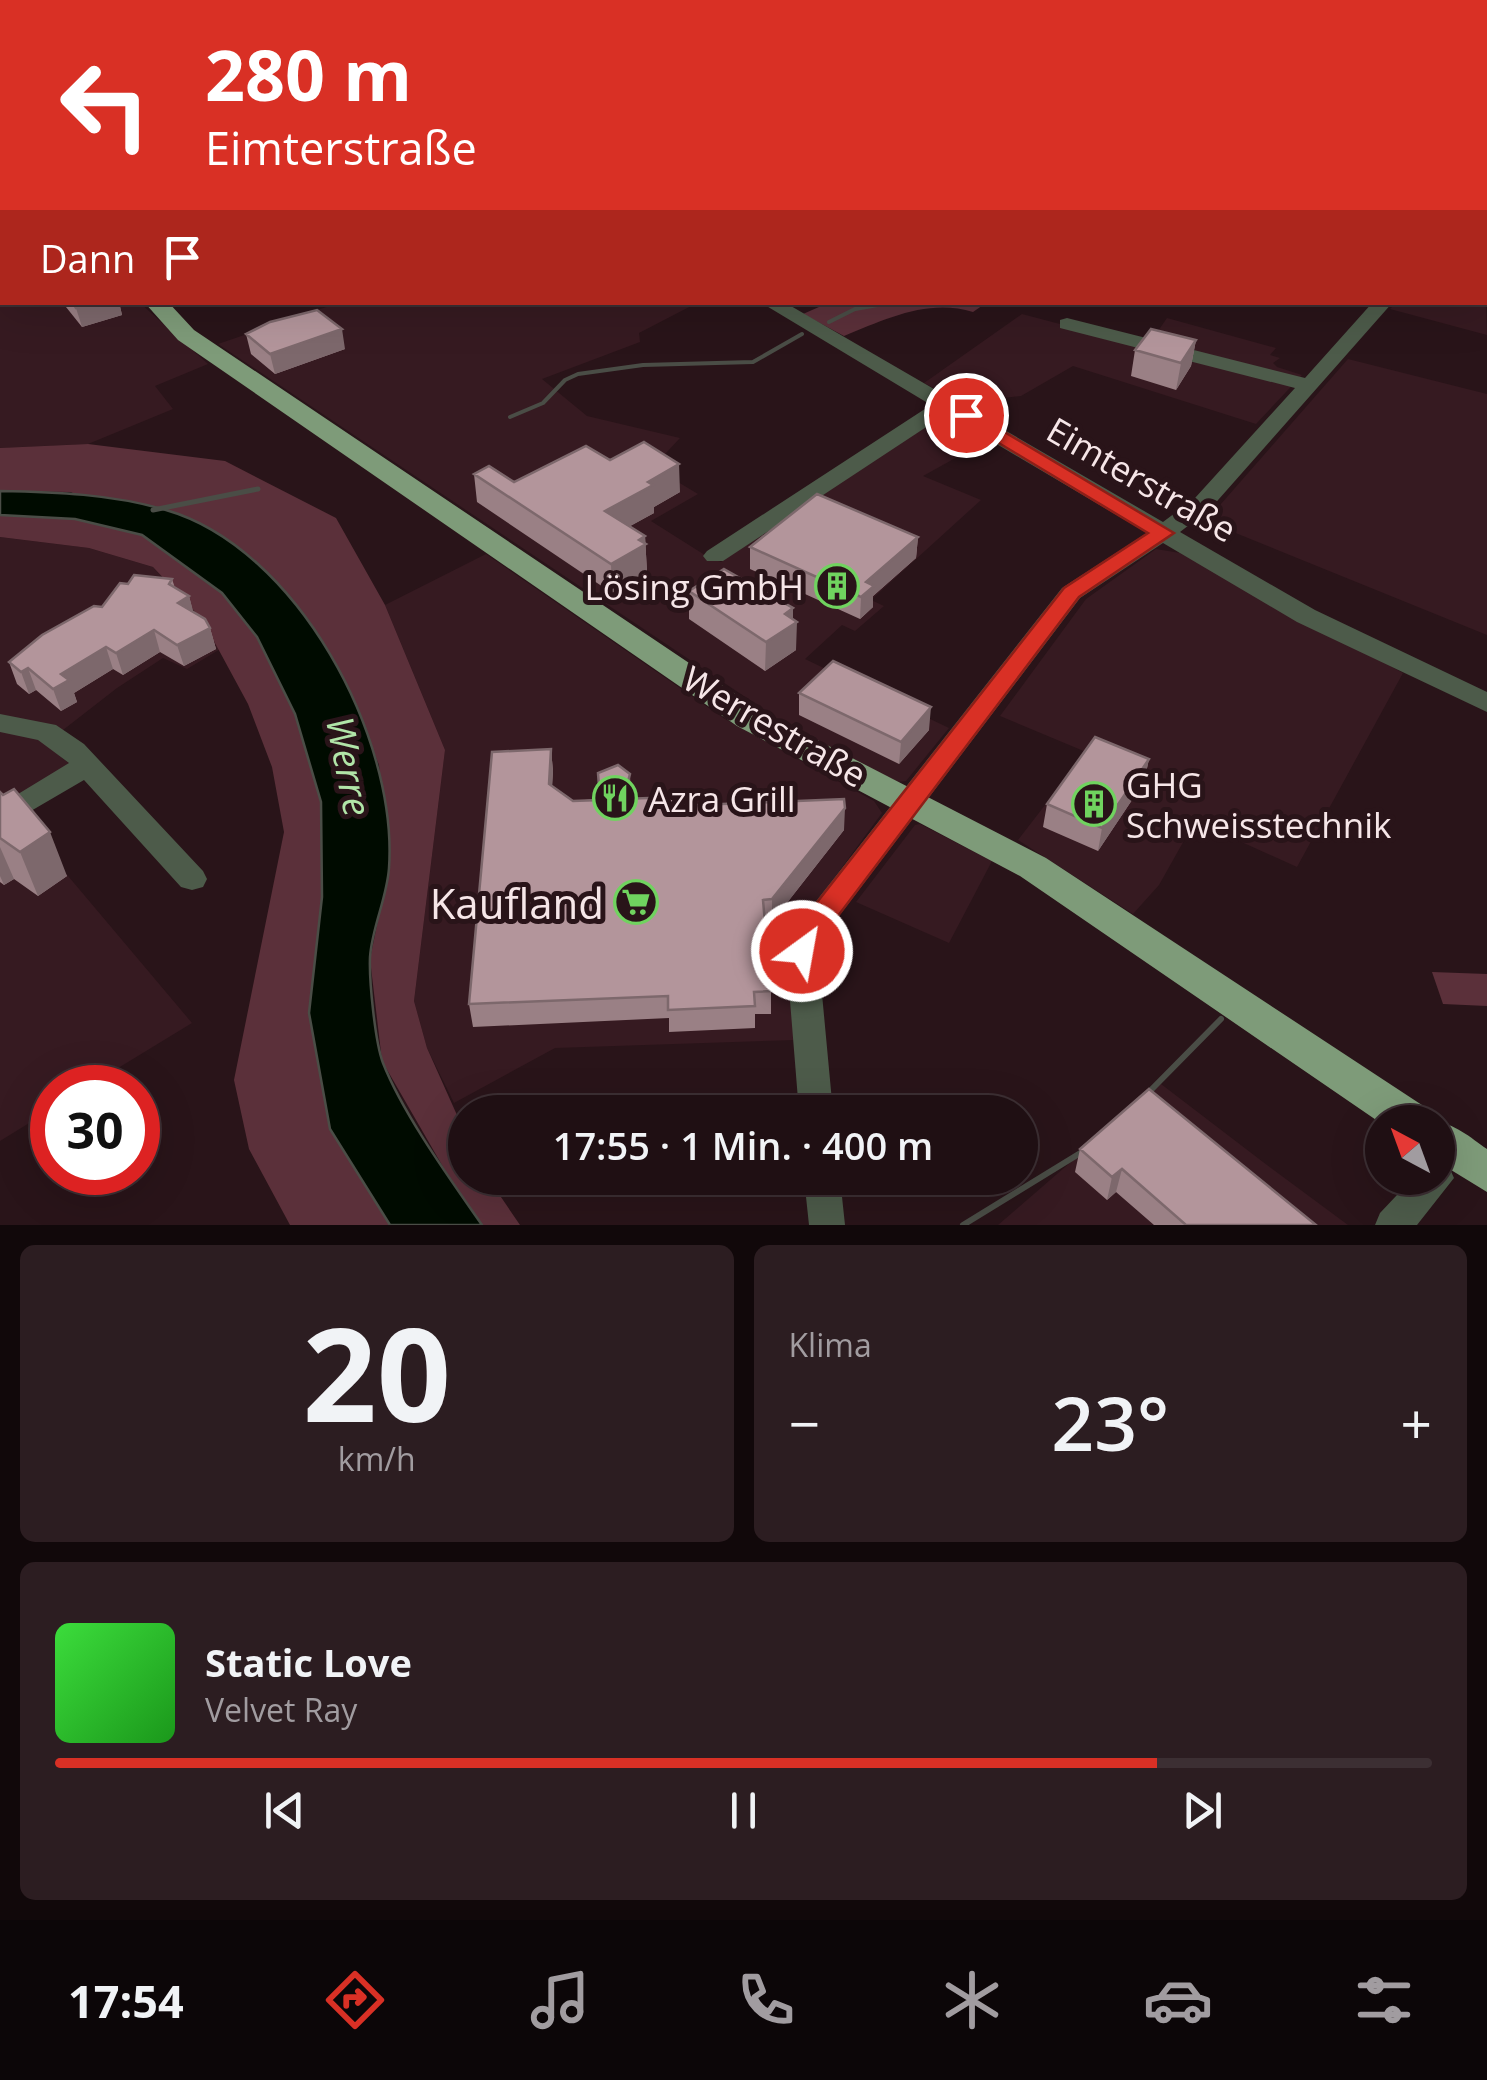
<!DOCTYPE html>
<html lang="de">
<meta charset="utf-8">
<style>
body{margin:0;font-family:"Open Sans",sans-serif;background:#2c1d21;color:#f1f3f6;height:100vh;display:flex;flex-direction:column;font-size:38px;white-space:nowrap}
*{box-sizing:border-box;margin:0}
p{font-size:32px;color:#a19ca0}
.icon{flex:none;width:55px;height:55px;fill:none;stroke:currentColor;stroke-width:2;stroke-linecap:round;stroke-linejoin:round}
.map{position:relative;height:1225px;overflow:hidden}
.panel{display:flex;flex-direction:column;gap:20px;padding:20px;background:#11080a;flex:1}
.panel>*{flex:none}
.guide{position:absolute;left:0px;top:0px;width:1488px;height:305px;box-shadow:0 10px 40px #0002,0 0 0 2px #3c2f33;background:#d93025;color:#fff;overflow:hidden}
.needle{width:65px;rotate:319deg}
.buttons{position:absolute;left:1365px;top:1105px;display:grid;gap:20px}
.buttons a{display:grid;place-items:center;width:90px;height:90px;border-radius:50%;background:#1f0f13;box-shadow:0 10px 40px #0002,0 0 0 2px #3c2f33;font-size:50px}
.speed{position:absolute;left:30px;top:1065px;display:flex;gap:20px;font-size:50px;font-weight:700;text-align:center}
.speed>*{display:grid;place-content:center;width:130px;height:130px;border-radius:50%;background:#1f0f13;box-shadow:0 10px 40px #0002,0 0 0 2px #3c2f33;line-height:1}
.speed .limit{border:15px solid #d22;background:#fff;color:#111}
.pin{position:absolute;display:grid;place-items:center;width:85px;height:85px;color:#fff;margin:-42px;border:5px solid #fff;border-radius:50%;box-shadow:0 2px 10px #0007}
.me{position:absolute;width:110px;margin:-55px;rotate:32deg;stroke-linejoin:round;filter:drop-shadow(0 0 8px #0008)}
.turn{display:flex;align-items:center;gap:35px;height:210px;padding:0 40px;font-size:45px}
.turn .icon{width:130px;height:130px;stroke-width:2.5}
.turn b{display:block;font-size:70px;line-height:85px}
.then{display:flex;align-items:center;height:95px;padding:0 40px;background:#0003;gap:20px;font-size:38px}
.big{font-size:75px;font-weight:600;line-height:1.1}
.panel .tile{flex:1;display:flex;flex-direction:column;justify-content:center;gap:15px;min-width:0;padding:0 35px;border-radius:15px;background:#2c1d21}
.panel .dial{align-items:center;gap:0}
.dial b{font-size:130px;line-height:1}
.song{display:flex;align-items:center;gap:30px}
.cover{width:120px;height:120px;border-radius:15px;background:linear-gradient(135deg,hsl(120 70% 55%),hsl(120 70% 35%))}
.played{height:10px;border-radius:5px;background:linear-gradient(90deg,#d93025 80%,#3c2f33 80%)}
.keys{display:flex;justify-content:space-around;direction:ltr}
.heat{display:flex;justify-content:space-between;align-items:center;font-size:55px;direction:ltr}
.panel .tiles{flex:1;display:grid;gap:20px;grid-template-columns:1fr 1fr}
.tile:last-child{grid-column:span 2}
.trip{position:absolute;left:448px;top:1095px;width:590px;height:100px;border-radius:50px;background:#1f0f13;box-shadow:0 10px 40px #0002,0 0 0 2px #3c2f33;font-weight:600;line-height:100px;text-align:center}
.dock{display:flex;height:160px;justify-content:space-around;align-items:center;background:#0c0608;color:#a19ca0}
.dock .icon{width:70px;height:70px}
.dock .selected{color:#d93025}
.dock b{font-size:45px;color:#f1f3f6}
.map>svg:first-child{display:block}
.built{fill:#361a21}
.green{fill:#5b303a}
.water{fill:#000b00;stroke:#4a4d46;stroke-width:2.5}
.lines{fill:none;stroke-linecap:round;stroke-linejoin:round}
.stream-far2{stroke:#4a4d46;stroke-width:4}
.stream-far1{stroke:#4a4d46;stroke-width:5}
.stream{stroke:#4a4d46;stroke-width:6}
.minor{fill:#4d5b4a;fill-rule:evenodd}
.major{fill:#7e9b79;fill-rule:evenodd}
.wall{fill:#9a8085}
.shaded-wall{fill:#7d686c}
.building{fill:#b3959b;stroke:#7d686c;stroke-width:2.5}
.route{fill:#d93025;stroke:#8d1f18;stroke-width:2.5}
.labels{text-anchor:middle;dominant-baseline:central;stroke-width:10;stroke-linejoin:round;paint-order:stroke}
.street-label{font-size:35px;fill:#f6e6e8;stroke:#291419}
.poi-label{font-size:35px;fill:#f6e6e8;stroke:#291419;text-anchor:start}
.water-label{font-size:38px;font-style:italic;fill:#b1e5a8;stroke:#291419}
.near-poi-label{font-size:42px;fill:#f6e6e8;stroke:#291419;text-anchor:end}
</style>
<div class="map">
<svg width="1487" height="1225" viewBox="0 0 1487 1225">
<rect width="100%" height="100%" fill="#291419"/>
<!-- built -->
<path class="built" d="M1485,263L1487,335L1390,309L1396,303L1485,302Z
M0,302L140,303L208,364L155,386L173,409L88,444L0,448Z
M686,302L693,305L639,333L640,342L542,379L587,416L680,438L653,467L698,494L651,521L708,557L721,562L940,414L986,441L923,476L981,500L871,600L884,606L855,631L842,625L805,659L949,728L906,781L898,782L802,735L218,344L338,303Z
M1022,314L1147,347L1167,318L1276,348L1270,355L1280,358L1273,363L1277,367L1302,375L1256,424L1073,366L1021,396L1003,398L975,410L924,383Z
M1348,359L1487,394V635L1206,521Z
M0,537L89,548L153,567L202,619L222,648L187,669L163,658L117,688L45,744L71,765L13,801L31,832L192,1023L87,1087L52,1088V1109L0,1141Z
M1156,549L1180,553L1403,673L1297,867L1195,821L1159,885L1133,914L1018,840L1086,752L1000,716L1086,599Z
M486,554L725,719L874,801L882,813L790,938L795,1040L555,1048L454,1103L427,1048L414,1001L445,750L385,605Z
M920,824L992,861L949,943L856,902L915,825Z
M1161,1084L1263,1162L1348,1225H998Z"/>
<!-- green -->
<path class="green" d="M828,303H986L973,312C929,298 885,319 844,336L803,314Z
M88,444L225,461L336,518L385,605L445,750L414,1001L427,1048L465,1133V1178H488L520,1225H482L446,1172L382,1061L370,959L389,867L379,765L355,705L310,622L71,492L0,491V448Z
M0,515L75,519L142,535L222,593L257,637L295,714L321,802L330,1129L390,1225H290L249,1149L234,1080L284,832L272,767L248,704L202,619L153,567L89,548L0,537Z
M1432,972L1487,974V1006L1443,1004Z"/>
<!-- water -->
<path class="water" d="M0,491C55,492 112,494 166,510C297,548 398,737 389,868C387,898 372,927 370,957C369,980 375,1042 383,1063C403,1114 450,1179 482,1225H390L330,1129L309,1013L322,897L321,802L295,714L257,637L222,593L142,535L75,519L0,515Z"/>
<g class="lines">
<!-- stream-far2 -->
<path class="stream-far2" d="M829,322L855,309L895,302
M510,417L543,403L565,380L578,374L643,365L753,362L802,334"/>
<!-- stream-far1 -->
<path class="stream-far1" d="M153,510L258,489"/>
<!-- stream -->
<path class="stream" d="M1149,1092L1221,1019
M963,1225L1082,1152"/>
<!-- minor -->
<path class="minor" d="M100,0H115L117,2H102Z
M286,0H304L306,2H288Z
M1234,0H1249L1251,2H1236Z
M1480,0H1487V7L1479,2Z
M1487,108V119L1485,120V109Z
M1485,180H1487V192H1485Z
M0,293L2,302L9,303L0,305Z
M760,302H784L1163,522L1195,498L1295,388L1060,328V320L1067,318L1305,378L1373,302H1393L1211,508L1180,532L1315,610L1487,692V712L1297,622L1163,543L1080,598L820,941L818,951L833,1112H799L786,951L795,928L1062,588L1147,533L946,414L723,561H707L703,556L707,551L931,405Z
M0,714L56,725L84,744L203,871L207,879L203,887L192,890L181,887L84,780L0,829V805L69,763L38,740L0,732Z
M1438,1163L1449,1167L1454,1178L1417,1225H1375L1380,1213L1413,1178H1438Z
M804,1178H840L845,1225H809Z"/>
<!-- major -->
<path class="major" d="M0,151L2,152V165L0,164Z
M0,206H2V218H0Z
M144,302H168L194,330L759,710L1046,858L1428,1109L1434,1122C1453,1122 1471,1138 1487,1149V1192L1438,1162V1122L1382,1124L1020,876L737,726L178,340Z"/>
</g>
<!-- wall -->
<path class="wall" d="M62,302H119L122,315L82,327Z
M246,334L345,349L275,374L251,354Z
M1196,340L1191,366L1176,390L1131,376L1135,350Z
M610,460L680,492L654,507V513L630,526L645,536L647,572L612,593L477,502L474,474L514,482Z
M918,537L916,558L873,596V607L860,619L750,569V547Z
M172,579L175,588L189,596L193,612L210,628L216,649L184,666L160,652L123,675L113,669L74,693L77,702L61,711L36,690L29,694L17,684L9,662L102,607L128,584Z
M689,591L793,619L796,650L765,671L689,619Z
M799,693L929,730L899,764L799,715Z
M551,749L553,771L552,786L573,801L631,796V799L844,830L772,922H765L771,991V1014H755V1028L669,1032V1018L473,1027L469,1004Z
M1149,759L1144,782L1098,851L1043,827L1047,804Z
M0,792L67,876L38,896L14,879L4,885L0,882Z
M1080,1149L1316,1225H1154L1116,1192L1107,1200L1075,1172Z"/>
<!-- shaded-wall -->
<path class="shaded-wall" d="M2,78V94L0,95V79Z
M94,302H119L122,315L82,327L76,308Z
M342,329L345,349L275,374L270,354Z
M1196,340L1191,366L1176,390L1181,363Z
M679,464L680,492L654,507V513L607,539L605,511L648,482Z
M645,536L647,572L612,593L611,564Z
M918,537L916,558L873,596V607L860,619L861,597L866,582Z
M189,596L195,618L178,603Z
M793,608V624L797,622L796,650L765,671L766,642L785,614Z
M210,628L216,649L184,666L177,645Z
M154,630L160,652L123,675L116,653Z
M106,647L113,669L74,693L77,702L61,711L53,689L61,674Z
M28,668L36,690L29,694L21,672Z
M931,707L929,730L899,764L901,742Z
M551,749L553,771L551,806L549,784Z
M1149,759L1144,782L1098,851L1102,828Z
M630,774L631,796L624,822L623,799Z
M845,808L844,830L772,922V899Z
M50,832L67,876L38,896L20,852Z
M0,847L14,879L4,885L0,876Z
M1122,1169L1116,1192L1107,1200L1112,1177Z"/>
<!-- building -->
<path class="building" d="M72,302H94L76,308Z
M317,310L342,329L270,354L246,334L270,322Z
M1151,329L1196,340L1181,363L1135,350Z
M644,442L679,464L648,482L653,485L605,511L645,536L639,540L646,544L611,564L474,474L489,466L514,482L586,446L610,460Z
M817,494L918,537L866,582L874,586L861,597L750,547Z
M724,569L793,608L785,614L797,622L766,642L689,591Z
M134,575L172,579L169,584L189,596L178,603L205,619L210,628L177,645L154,630L116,653L106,647L61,674L69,680L53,689L28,668L21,672L9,662L42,635L94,606L102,607L120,583L128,584Z
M833,661L931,707L901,742L799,693Z
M1095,737L1149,759L1102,828L1047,804Z
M551,749L549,784L573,801L600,800L598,773L618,765L630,774L623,799L674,797V806L844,799L845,808L784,884L772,899L763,900L771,991L754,992L755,1006L668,1010V996L469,1004L492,752Z
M14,789L50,832L20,852L0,838V792L3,795Z
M1149,1089L1316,1225H1186L1122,1169L1112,1177L1080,1149Z"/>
<!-- route -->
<path class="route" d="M966,409L1174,533L1079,597L819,941L812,959H792L787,951L796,929L1064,588L1148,533L959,419L956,415Z"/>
<!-- icons -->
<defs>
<g id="building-ring" transform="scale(2.25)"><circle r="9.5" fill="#291419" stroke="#70d35f" stroke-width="1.5"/><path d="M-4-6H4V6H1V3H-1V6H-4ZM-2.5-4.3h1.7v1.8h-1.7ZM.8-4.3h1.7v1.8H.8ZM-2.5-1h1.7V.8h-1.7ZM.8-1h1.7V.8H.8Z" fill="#70d35f"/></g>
<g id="restaurant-ring" transform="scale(2.25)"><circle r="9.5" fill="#291419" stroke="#70d35f" stroke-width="1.5"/><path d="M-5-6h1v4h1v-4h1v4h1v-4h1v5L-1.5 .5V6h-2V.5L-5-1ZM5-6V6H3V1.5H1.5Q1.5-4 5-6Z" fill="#70d35f"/></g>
<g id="supermarket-ring" transform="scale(2.25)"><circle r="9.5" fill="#291419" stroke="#70d35f" stroke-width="1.5"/><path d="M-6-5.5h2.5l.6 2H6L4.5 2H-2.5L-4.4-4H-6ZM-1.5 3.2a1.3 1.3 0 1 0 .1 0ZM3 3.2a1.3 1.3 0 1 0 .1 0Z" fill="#70d35f"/></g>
</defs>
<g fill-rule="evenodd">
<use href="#building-ring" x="837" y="586"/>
<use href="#restaurant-ring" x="615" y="798"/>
<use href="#building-ring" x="1094" y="804"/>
<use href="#supermarket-ring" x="636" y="902"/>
</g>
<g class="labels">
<!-- street labels -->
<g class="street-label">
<text transform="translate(1142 479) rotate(30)">Eimterstraße</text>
<text transform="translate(775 726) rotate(30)">Werrestraße</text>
</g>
<!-- poi labels -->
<g class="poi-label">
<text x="804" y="586" text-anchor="end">Lösing GmbH</text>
<text x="1126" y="784">GHG<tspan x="1126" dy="40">Schweisstechnik</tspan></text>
<text x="648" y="798">Azra Grill</text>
</g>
<!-- water labels -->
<g class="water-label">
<text transform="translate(350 766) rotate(79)">Werre</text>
</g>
<!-- near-poi labels -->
<g class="near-poi-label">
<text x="604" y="902">Kaufland</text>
</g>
</g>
</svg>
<div class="buttons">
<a><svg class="needle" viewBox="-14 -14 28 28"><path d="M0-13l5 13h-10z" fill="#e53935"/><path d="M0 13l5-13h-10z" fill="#a19ca0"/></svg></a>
</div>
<div class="speed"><div class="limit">30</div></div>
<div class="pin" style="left:966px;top:415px;background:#d93025"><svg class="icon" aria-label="arrive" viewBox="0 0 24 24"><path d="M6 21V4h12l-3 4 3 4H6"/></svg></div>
<svg class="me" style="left:802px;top:951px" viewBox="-20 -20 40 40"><circle r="17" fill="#d93025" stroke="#fff" stroke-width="3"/><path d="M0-11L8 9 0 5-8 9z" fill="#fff"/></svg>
<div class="trip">17:55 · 1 Min. · 400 m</div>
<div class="guide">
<div class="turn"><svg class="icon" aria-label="left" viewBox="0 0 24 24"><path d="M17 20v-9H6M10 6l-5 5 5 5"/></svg><div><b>280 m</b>Eimterstraße</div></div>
<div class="then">Dann<svg class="icon" aria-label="arrive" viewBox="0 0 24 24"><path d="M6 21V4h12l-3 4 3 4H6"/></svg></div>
</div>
</div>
<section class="panel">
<div class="tiles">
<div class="tile dial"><b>20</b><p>km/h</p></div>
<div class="tile"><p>Klima</p>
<div class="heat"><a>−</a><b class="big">23°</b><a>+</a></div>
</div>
<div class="tile">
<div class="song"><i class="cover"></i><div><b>Static Love</b><p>Velvet Ray</p></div></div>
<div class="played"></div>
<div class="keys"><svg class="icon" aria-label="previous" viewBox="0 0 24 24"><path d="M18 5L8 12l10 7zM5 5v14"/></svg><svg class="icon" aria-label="pause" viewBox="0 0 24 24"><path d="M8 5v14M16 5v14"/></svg><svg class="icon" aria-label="next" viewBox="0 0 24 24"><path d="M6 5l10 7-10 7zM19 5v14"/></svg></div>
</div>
</div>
</section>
<nav class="dock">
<b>17:54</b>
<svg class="icon selected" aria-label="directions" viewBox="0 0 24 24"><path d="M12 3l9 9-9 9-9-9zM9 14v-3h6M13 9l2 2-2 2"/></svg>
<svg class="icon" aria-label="music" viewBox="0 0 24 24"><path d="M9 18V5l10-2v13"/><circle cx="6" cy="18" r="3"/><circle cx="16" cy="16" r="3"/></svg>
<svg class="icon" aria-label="phone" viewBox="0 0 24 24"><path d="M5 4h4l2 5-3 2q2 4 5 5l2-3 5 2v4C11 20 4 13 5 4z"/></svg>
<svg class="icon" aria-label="climate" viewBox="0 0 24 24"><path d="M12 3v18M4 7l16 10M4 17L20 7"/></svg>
<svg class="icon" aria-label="car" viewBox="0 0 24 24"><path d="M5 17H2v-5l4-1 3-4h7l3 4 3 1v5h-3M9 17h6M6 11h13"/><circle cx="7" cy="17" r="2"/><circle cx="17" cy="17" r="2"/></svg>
<svg class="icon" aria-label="filters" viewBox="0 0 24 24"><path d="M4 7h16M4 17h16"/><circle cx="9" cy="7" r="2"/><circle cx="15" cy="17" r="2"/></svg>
</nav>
